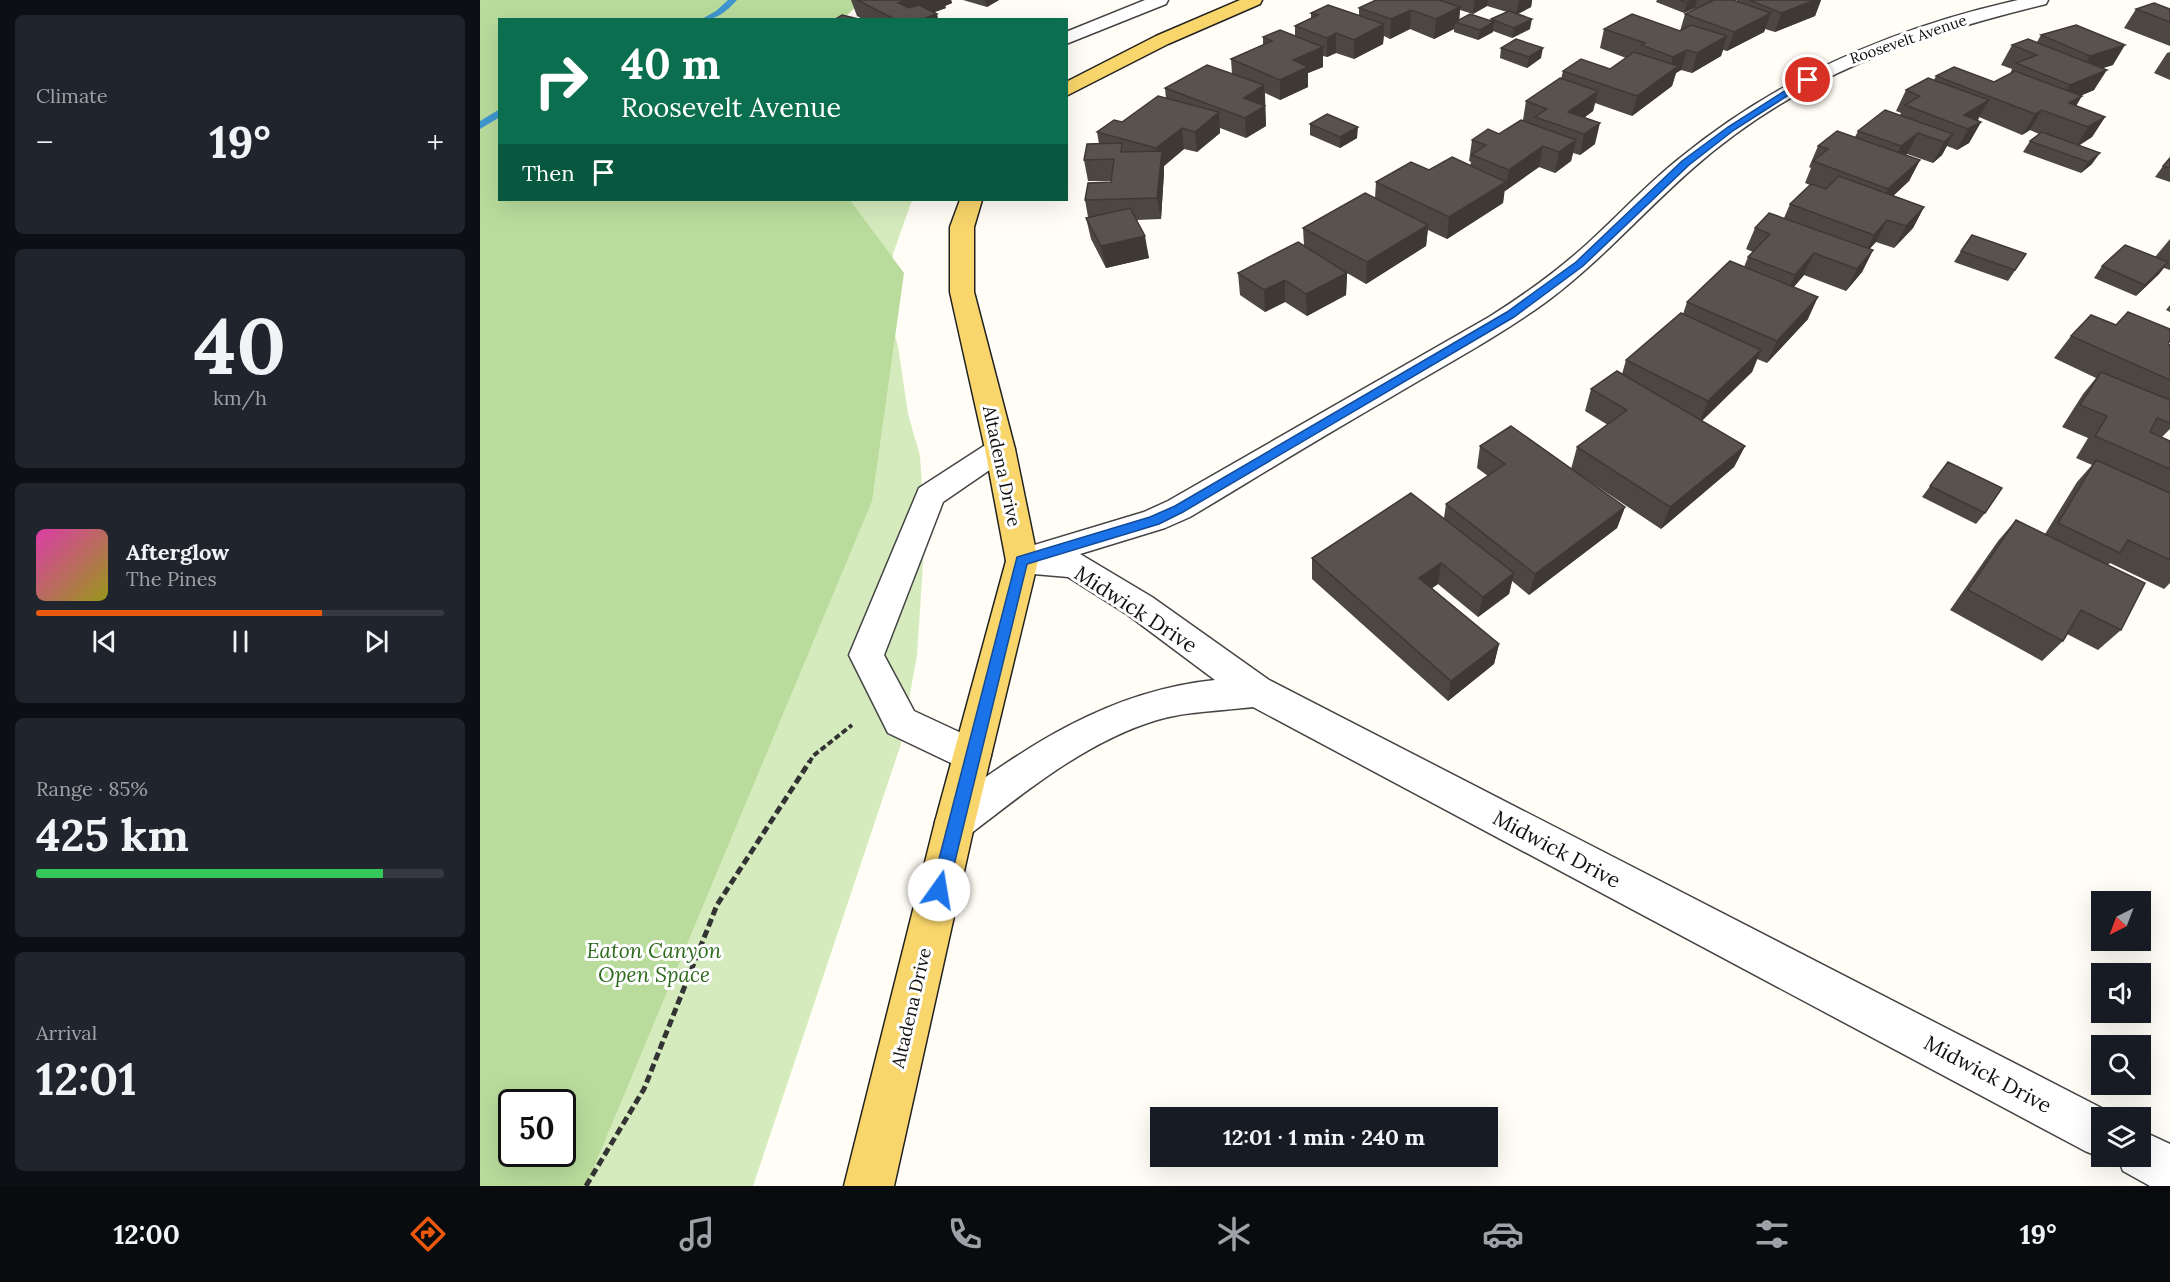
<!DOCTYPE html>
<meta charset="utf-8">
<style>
body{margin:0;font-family:Lora,serif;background:#20242c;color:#f1f3f6;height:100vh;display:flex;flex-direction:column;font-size:22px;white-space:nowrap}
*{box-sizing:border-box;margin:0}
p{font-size:20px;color:#9ea1a6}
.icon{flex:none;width:33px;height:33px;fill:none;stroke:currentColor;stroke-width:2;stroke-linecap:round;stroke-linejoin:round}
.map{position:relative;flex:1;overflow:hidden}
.sheet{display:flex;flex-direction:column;gap:15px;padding:15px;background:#0d0f14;width:480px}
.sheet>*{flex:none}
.hud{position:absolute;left:18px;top:18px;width:570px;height:183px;border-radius:0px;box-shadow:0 6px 24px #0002;background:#0b6e4f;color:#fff;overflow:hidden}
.needle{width:39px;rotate:222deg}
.tools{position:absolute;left:1611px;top:891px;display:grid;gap:12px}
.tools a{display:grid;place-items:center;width:60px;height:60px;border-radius:0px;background:#171b24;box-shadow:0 6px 24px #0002;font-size:30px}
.speed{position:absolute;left:18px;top:1089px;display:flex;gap:12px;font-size:30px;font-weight:700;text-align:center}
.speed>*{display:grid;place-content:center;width:78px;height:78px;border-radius:50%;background:#171b24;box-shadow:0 6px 24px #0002;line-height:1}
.speed .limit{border:3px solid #111;border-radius:9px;background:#fff;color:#111}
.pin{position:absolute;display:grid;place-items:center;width:51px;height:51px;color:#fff;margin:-26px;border:3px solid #fff;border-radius:50%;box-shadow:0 2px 6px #0007}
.me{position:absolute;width:66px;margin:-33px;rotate:13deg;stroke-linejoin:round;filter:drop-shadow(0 0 4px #0008)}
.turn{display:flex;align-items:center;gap:21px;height:126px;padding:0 24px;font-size:27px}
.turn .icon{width:78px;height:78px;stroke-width:2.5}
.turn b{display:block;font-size:42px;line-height:51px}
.then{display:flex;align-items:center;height:57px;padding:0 24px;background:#0003;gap:12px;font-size:22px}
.big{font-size:45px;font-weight:700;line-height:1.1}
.sheet .tile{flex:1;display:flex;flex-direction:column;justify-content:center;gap:9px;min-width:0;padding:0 21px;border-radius:9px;background:#20242c}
.sheet .dial{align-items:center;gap:0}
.dial b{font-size:78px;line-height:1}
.song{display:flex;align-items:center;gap:18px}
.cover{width:72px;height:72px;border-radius:9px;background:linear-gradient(135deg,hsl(320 70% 55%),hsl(60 70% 35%))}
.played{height:6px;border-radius:3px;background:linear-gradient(90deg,#ea580c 70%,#363941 70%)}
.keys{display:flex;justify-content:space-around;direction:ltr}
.heat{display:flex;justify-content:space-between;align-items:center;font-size:33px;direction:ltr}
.charge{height:9px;border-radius:4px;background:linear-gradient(90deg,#34c759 85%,#363941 0)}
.trip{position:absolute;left:670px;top:1107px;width:348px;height:60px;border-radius:0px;background:#171b24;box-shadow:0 6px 24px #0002;font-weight:700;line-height:60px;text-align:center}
.menu{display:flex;height:96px;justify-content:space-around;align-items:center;background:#090b0e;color:#9ea1a6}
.menu .icon{width:42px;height:42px}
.menu .selected{color:#ea580c}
.menu b{font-size:27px;color:#f1f3f6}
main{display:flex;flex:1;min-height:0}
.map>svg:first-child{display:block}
.green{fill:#d5ebbd;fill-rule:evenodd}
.forest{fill:#b9dc9c;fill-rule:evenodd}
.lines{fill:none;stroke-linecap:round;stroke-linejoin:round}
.stream{fill:#3f96cf;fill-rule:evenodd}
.minor-casing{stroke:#444;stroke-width:3}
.major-casing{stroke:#222;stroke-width:3}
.path-far1{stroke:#333;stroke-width:4;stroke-dasharray:6 3;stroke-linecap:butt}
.path{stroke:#333;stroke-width:5;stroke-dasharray:8 4;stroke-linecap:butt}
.minor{fill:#fff;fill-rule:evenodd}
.major{fill:#f9d66b;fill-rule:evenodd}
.wall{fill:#4d4742;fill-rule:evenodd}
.shaded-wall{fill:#3f3936}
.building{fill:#5a524d;stroke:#3f3936;stroke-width:1.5}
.route{fill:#1a73e8;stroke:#114b97;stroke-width:1.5}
.labels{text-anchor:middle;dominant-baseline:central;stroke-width:6;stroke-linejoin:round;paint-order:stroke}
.far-street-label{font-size:15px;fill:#111;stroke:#fff}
.street-label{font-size:18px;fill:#111;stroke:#fff}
.near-street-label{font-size:21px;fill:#111;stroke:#fff}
.near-park-label{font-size:21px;font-style:italic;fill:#2f6b1f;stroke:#fff}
</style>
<main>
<section class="sheet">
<div class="tile"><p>Climate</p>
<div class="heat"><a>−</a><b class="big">19°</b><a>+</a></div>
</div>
<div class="tile dial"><b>40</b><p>km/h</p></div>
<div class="tile">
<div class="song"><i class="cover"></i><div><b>Afterglow</b><p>The Pines</p></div></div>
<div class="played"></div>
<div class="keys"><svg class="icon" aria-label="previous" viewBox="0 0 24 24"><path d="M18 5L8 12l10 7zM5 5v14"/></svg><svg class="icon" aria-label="pause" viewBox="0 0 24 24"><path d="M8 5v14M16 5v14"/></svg><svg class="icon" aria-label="next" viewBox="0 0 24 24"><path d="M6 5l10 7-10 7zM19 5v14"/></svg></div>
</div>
<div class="tile"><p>Range · 85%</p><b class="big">425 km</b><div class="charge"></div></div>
<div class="tile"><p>Arrival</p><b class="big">12:01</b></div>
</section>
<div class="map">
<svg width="1690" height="1186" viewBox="0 0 1690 1186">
<rect width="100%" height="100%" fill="#fffdf5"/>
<!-- green -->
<path class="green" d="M0,0L20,20V200H432L413,254L407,292L410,320L418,346L428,414L440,456L445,533L437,655L421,744L273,1186H0ZM32,1102H82V1154H32Z"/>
<!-- forest -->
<path class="forest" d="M0,0H383L363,19L20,20V200H370L424,273L392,501L106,1186H0ZM32,1102H82V1154H32Z"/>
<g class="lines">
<!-- stream -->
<path class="stream" d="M248,0H257C246,12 237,20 220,20L236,11Z
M20,109V117L0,129V121Z"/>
<!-- minor casing -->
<g class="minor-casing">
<path id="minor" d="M665,0H688L686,4L586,44V32Z
M1538,0H1568L1566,4C1431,37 1319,75 1212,169C1162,213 1119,263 1066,302C1015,339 959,368 906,400C840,438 775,478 710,517L685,528L600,554L672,597L789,680L1639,1117L1622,1118V1156H1625L1622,1158L1605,1151L773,707C741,711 708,711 677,720C607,741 546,791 489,835L475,840L461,835L455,822L461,809C546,747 627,691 735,680L648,615L588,577L542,573L531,570L526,561L531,552L664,512L688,501L1009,317C1044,295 1076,272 1107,244C1138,216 1167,184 1200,158C1299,77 1413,28 1538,0Z
M520,439L530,442L535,449L530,456L463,502L404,655L434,711L505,744L511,756L505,768L492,773L408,733L369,655L439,488L510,442Z
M1660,1130L1690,1144V1186H1670L1643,1171L1637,1156H1660Z"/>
</g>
<!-- major casing -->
<g class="major-casing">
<path id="major" d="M760,0H782L780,4L688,44L586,96V82L676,36Z
M480,200H502L494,227V292L535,449L558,561L495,822L414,1186H364L455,822L526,561L505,449L470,292V227Z"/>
</g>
<!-- path-far1 -->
<path class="path-far1" d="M329,763L333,756L372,725"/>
<!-- path -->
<path class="path" d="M106,1186L164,1089L237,905L330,761"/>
<!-- minor -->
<use href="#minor" class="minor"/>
<!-- major -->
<use href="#major" class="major"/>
</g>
<!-- wall -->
<path class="wall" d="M371,0H471L472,3L465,6L466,8L454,12L457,14L458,20H384L377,16Z
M483,0H519L507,7Z
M896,0H1052L1051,7L1038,14L1050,29L1032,38L1013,31V32L998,40L974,32V29L954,39L930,29L910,39L904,36L903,44L874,59L856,53L847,57L843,56V67L828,73V87L800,100L785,93L786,126L766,138L740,128V133L717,152L704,149L684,166V172L681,219L657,220L669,258L626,268L611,239L606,218L608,217L605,200L631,182V181H608L604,160L619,144L617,132L642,122L686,99L685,88L752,74L751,59L783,45V37L815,36V26L831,18V13L879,16V8ZM1007,6L1027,12L1011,19V21L979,20L980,10L993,14Z
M1177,0H1253L1257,1V0H1341L1335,16L1295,32L1285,29L1284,32L1247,51L1243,50L1241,56L1212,73L1201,70L1196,73L1192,86L1152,116L1115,103L1113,111L1105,117L1115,144L1100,155L1093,153L1091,161L1075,173L1059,167L1025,191H1024L1023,203L967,239L948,230L946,246L886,284L867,273L866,295L827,316L805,302L785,312L760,295L758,273L824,246L823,228L895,198L896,182L949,170L990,166L991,162L989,161L992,140L1019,134L1043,120L1046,101L1081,79L1083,71L1130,69L1146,58L1120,48L1124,29L1200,31L1205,14L1214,9L1215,8L1204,13L1176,2Z
M1656,9H1690V46L1644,28Z
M1561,35L1633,65L1622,68L1614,90L1602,95L1596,106L1625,117L1612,137L1598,146L1612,164L1601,173L1543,152L1550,141L1559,134L1550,130L1542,135L1499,117L1498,121L1501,122L1489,143L1477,150L1467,146L1462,155L1453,163L1427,154L1426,155L1440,160L1429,181L1413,196L1444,207L1433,228L1414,248L1396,242L1389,249L1393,250L1382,272L1366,291L1324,275L1314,287L1328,319L1287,363L1277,359L1272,372L1222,421L1265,446L1254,467L1181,529L1100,475L1145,507L1137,528L1049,595L1032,581L1029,594L998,617L958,584L952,588L1019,644L1014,664L968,701L832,579V558L964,518L966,504L1008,476L997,468L1000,446L1091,469L1097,447L1128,425L1105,411L1111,389L1142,374L1146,360L1203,314L1207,302L1264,267L1268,257L1273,252L1266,249L1275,228L1304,218L1310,204L1330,185L1325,183L1331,168L1329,167L1338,146L1375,137L1378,131L1420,115L1421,113L1416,111L1426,90L1454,80L1456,76L1514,82L1530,74L1532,69L1521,65L1532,45L1557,42Z
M1021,48L1061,58L1047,68L1020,58Z
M1690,52V80L1674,73L1687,53Z
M830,124L877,138L860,148L830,135Z
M1690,158V182L1675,177L1683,166Z
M1690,239V270L1684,268L1679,274L1656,296L1614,278L1622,266L1675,257Z
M1481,251L1546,254L1528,281L1474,262Z
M1690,305V312L1686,310Z
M1636,325L1690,345V429L1682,437L1690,441V583L1684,589L1630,563L1628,565L1641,630L1618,650L1587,634L1583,641L1562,661L1470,610L1518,541L1536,520L1565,534L1597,482L1612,465L1596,458L1608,438L1582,427L1603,394L1616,378L1574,358L1591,336Z
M1468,462L1505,513L1496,524L1442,497Z"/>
<!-- shaded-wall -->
<path class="shaded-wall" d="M428,0H471L472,3L465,6L466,8L433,20L418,3Z
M505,0H519L507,7Z
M995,0H1008L1007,6L993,14Z
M1039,0H1052L1051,7L1036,15Z
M1213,0H1217L1215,8L1204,13L1207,3Z
M1335,0H1341L1335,16L1295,32L1301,13Z
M980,7L979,23L975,22L974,29L954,39L956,19Z
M931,10L930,29L910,39L911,19Z
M1291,13L1284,32L1247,51L1254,32Z
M457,14L458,20H440Z
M1052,19L1050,29L1032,38L1034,28Z
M1014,22L1013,32L998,40L1000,30Z
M904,24L903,44L874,59V40Z
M856,33V53L847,57V38Z
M1247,36L1241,56L1212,73L1217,53Z
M1645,45L1633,65L1598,76L1610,56Z
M843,47V67L828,73V87L800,100V80L813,60Z
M1063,48L1061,58L1047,68L1049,57Z
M1207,50L1201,70L1196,73L1192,86L1152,116L1157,96L1189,72L1193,57Z
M1627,70L1614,90L1577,106L1590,85Z
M784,85L786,126L766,138L764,98Z
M1118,91L1113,111L1089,129L1088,112Z
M1602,96L1590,116L1589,103Z
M1509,100L1497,121L1484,115Z
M1562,110L1550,130L1542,135L1555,114Z
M739,112L740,133L717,152L715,132Z
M1625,117L1612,137L1595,148L1608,127Z
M1501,122L1489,143L1477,150L1488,129Z
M1120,123L1115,144L1100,155L1104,134Z
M878,127L877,138L860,148V137Z
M702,128L704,149L684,166V172L681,219L677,198L679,170L676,148Z
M1438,133L1427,154L1410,168L1421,146Z
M1473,134L1462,155L1453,163L1464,142Z
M1096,140L1091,161L1075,173L1079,152Z
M1063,146L1059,167L1025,191L1029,170Z
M1620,153L1612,164L1601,173L1608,162Z
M1440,160L1429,181L1398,210L1408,189Z
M1026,182L1023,203L967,239L969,217Z
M1444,207L1433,228L1414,248L1426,226Z
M1407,220L1396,242L1383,256L1394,235Z
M948,225L946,246L886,284L887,262Z
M665,236L669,258L626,268L621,246Z
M1393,250L1382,272L1366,291L1377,269Z
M1334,253L1324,275L1305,297L1315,275Z
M1688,262L1679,274L1656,296L1665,285Z
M867,273L866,295L827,316L826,294Z
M805,280V302L785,312L784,290Z
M1338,297L1328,319L1287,363L1297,341Z
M1281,350L1272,372L1219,423L1228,401Z
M1265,446L1254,467L1181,529L1190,507Z
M1145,507L1137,528L1049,595L1055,574Z
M961,563L958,584L937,599L939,578Z
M1034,573L1029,594L998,617L1003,597Z
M1019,644L1014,664L968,701L971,681Z"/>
<!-- building -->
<path class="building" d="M377,0H428L418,3L429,8L439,5L457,14L440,20H416Z
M896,0H959L980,7L956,19L931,10L911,19L879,8Z
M1199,0H1213L1207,3Z
M1230,0H1253L1291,13L1254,32L1205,14L1232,1Z
M1269,0H1335L1301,13Z
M1674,3L1690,9V22L1656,9Z
M848,5L904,24L874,40L856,33L847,38L815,26L838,15L831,13Z
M1029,11L1052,19L1034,28L1011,19Z
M990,14L1014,22L1000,30L975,22Z
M1152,14L1200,31L1211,25L1247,36L1217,53L1207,50L1193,57L1161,45L1165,43L1124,29Z
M362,15L383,20H354Z
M1596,25L1645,45L1610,56L1561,35Z
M800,30L843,47L813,60L828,67L800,80L751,59L792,41L783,37Z
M1036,39L1063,48L1049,57L1021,48Z
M1548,39L1627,70L1590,85L1536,63L1557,55L1532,45Z
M1154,52L1198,66L1157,96L1083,71L1101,59L1130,69Z
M727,65L784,85L764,98L785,106L765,118L685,88Z
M1474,67L1514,82L1535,71L1602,96L1589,103L1625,117L1608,127L1562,110L1555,114L1456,76Z
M1080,78L1118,91L1088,112L1120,123L1104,134L1055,117L1067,109L1046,101Z
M1448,78L1509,100L1484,115L1501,122L1488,129L1425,105L1440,96L1426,90Z
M678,96L739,112L715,132L702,128L676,148L617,132L634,120L642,122Z
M1405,110L1473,134L1464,142L1438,133L1421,146L1378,131Z
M847,114L878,127L860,137L830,124Z
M1041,120L1096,140L1079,152L1063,146L1029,170L992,155L1006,145L992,140L1008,129L1019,134Z
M1357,131L1440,160L1408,189L1333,161L1348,149L1338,146Z
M1562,132L1620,153L1608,162L1550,141Z
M642,143L641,152L682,151L677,198L605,200L608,183L631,182L634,159L604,160L607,144Z
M972,157L1026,182L969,217L896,182L931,162L949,170Z
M1690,158V168L1683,166Z
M1359,176L1444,207L1426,226L1407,220L1394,235L1310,204L1331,184L1346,189Z
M885,193L948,225L887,262L823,228Z
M650,208L665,236L621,246L606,218Z
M1289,213L1393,250L1377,269L1334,253L1315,275L1268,257L1290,234L1275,228Z
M1492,235L1546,254L1535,270L1481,251Z
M818,242L867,273L826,294L805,280L784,290L758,273Z
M1645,245L1688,262L1665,285L1622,266Z
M1250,261L1338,297L1297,341L1207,302Z
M1648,312L1690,329V341L1688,344L1690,345V380L1591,336L1611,315L1636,325Z
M1201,313L1281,350L1228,401L1146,360Z
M1137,371L1265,446L1190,507L1097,447L1147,410L1111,389Z
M1621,372L1690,400V423L1677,418L1670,432L1690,441V469L1615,436L1627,416L1600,405Z
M1031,426L1145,507L1055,574L966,504L1025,464L1000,446Z
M1616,460L1690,493V560L1648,540L1640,553L1578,523Z
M1468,462L1522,488L1505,513L1450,486Z
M931,493L1034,573L1003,597L961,563L939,578L1019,644L971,681L832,558Z
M1536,520L1665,583L1641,630L1601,610L1583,641L1488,590Z"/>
<!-- route -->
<path class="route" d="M1325,78L1332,80L1254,130L1209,165L1103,266L1034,317L703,512L679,524L547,564L468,890L465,896L459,898L453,896L451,890L537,557L670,517L695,506L1027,312L1096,262L1202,161L1248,127Z"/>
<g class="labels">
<!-- far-street labels -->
<g class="far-street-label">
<text transform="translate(1428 39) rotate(-19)">Roosevelt Avenue</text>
</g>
<!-- street labels -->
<g class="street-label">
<text transform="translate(522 466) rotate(78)">Altadena Drive</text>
<text transform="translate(431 1008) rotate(-77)">Altadena Drive</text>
</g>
<!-- near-street labels -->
<g class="near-street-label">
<text transform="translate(656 609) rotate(33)">Midwick Drive</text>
<text transform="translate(1077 849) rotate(28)">Midwick Drive</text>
<text transform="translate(1508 1074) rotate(28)">Midwick Drive</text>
</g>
<!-- near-park labels -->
<g class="near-park-label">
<text x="174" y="950">Eaton Canyon<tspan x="174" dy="24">Open Space</tspan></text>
</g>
</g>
</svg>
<div class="tools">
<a><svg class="needle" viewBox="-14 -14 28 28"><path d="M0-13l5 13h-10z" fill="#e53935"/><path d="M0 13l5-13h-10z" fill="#9ea1a6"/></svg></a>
<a><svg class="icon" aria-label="sound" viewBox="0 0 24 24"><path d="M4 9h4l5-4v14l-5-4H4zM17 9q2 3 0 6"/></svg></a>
<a><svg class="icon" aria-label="search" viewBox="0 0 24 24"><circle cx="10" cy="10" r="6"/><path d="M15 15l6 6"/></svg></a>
<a><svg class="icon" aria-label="layers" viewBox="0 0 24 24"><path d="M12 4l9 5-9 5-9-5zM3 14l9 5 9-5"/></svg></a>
</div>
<div class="speed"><div class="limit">50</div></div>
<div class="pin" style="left:1328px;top:80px;background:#d93025"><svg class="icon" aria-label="arrive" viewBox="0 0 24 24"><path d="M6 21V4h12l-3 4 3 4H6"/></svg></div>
<svg class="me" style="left:459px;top:890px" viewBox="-20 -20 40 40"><circle r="19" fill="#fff"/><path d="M0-13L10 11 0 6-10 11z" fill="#1a73e8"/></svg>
<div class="trip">12:01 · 1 min · 240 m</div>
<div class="hud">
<div class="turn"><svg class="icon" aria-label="right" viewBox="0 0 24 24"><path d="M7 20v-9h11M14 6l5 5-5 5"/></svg><div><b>40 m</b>Roosevelt Avenue</div></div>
<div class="then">Then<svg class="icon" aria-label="arrive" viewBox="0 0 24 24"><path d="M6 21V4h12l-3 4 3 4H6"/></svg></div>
</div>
</div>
</main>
<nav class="menu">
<b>12:00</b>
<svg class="icon selected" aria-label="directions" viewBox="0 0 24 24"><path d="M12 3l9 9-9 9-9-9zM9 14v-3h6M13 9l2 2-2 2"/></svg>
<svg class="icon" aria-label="music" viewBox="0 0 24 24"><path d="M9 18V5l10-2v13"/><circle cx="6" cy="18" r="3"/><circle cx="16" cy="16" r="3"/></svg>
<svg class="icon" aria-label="phone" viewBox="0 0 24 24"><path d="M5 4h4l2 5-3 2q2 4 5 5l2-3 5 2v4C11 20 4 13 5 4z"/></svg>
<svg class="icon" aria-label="climate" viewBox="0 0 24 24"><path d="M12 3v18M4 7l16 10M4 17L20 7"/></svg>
<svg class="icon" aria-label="car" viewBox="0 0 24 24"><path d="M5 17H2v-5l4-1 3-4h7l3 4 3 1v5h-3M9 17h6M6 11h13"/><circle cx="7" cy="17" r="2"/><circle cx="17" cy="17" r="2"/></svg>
<svg class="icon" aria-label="filters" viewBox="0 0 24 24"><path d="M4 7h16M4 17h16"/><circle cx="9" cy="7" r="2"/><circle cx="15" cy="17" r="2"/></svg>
<b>19°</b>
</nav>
